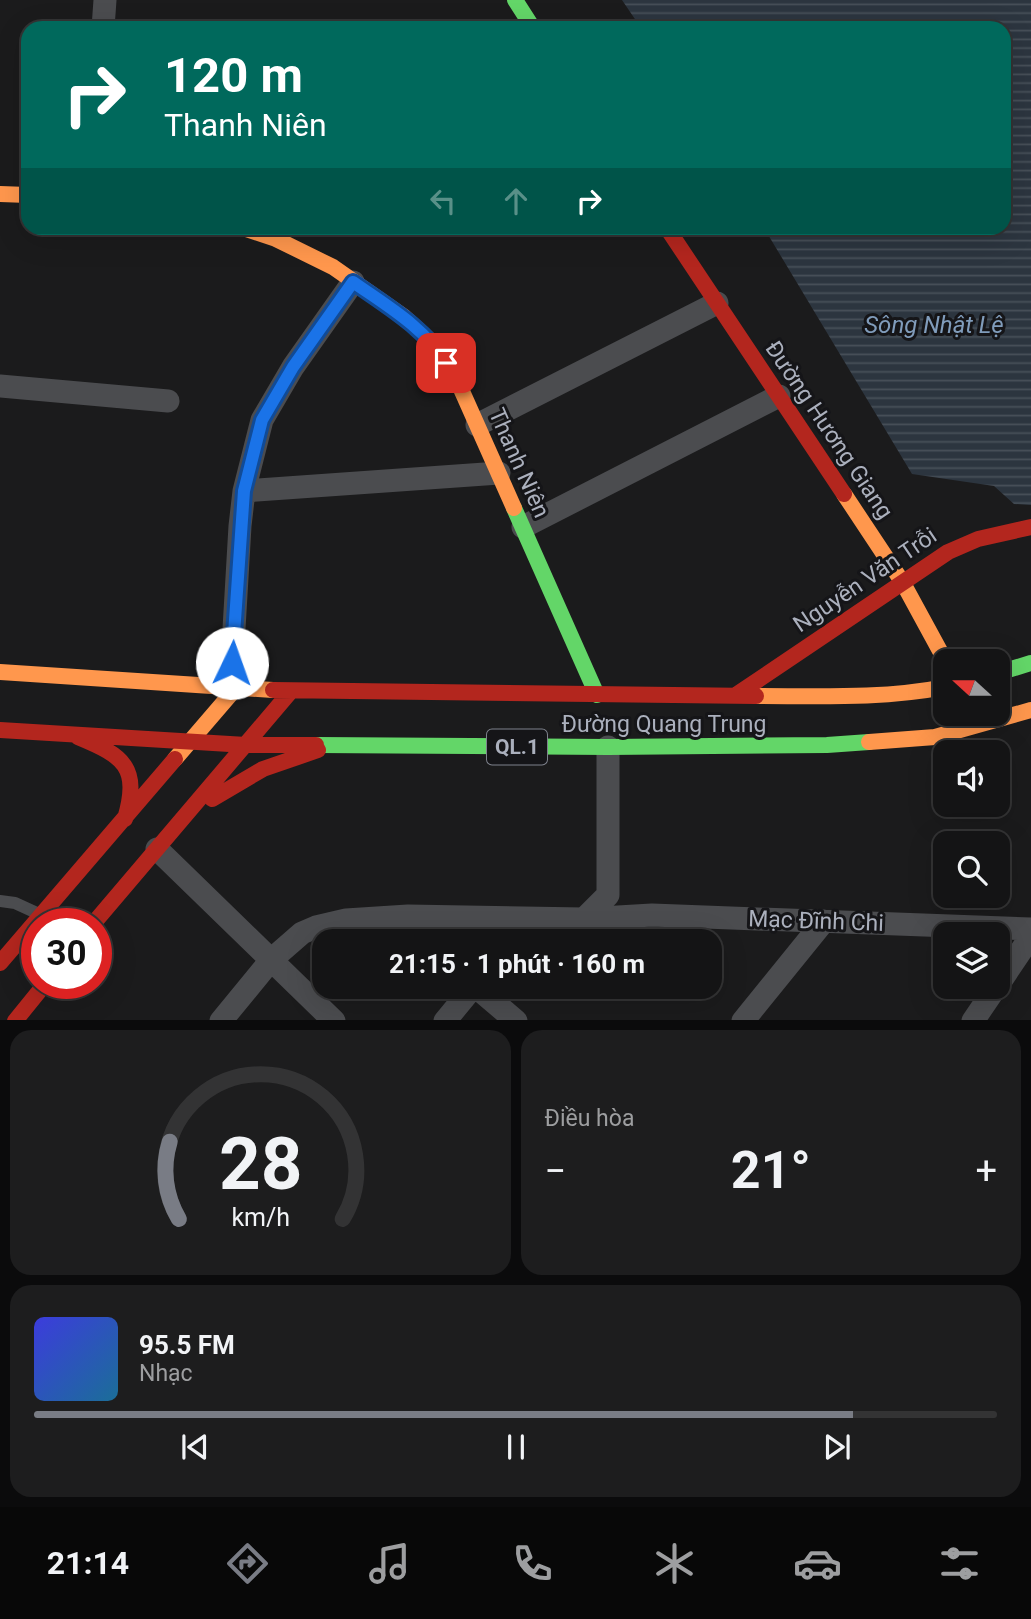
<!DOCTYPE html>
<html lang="vi">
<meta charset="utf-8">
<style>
body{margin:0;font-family:Roboto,sans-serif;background:#1d1d1e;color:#f1f3f6;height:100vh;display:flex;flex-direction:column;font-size:26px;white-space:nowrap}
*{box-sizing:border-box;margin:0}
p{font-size:23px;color:#9d9ea0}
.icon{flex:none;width:38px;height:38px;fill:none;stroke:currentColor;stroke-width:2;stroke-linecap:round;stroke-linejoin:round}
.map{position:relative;height:1020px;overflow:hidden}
.panel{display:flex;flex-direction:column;gap:10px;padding:10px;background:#0b0b0c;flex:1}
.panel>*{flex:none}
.top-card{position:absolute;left:21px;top:21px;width:990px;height:214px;border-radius:21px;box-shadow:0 7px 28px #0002,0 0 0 2px #333334;background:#00695c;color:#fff;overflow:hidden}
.needle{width:46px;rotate:291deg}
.tools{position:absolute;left:933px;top:649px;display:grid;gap:14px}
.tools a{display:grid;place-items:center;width:77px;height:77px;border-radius:14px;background:#141415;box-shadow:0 7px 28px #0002,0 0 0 2px #333334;font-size:35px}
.speed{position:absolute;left:21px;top:908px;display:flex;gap:14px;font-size:35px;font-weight:700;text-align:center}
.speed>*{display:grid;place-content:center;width:91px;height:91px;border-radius:50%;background:#141415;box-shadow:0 7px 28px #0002,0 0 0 2px #333334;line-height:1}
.speed .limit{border:10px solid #d22;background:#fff;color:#111}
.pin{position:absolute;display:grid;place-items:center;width:60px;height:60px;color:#fff;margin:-30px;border-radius:14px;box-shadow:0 4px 10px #0006}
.me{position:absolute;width:77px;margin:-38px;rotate:3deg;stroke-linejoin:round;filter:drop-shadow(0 0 5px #0008)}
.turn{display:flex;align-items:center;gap:24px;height:147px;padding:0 28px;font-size:32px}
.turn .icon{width:91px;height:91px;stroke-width:2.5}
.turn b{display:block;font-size:49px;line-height:60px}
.lanes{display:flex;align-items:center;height:66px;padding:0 28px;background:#0003;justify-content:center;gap:35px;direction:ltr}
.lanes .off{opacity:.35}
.big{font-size:52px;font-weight:700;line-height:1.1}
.panel .tile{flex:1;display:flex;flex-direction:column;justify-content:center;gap:10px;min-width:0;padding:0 24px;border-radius:21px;background:#1d1d1e}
.panel .dial{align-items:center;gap:0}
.dial svg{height:182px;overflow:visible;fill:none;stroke:#333334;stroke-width:7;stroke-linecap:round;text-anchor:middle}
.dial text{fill:#f1f3f6;stroke:none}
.song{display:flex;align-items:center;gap:21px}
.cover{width:84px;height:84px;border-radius:10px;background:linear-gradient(135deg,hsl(240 70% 55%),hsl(200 70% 35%))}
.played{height:7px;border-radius:4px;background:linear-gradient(90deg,#797c85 85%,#333334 85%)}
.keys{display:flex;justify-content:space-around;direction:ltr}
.heat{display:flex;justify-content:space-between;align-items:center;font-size:38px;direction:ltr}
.panel .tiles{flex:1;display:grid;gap:10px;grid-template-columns:1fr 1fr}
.tile:last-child{grid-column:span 2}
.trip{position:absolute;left:312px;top:929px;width:410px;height:70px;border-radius:21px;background:#141415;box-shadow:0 7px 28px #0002,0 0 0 2px #333334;font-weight:700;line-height:70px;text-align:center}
.dock{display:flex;height:112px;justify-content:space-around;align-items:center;background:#080808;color:#9d9ea0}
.dock .icon{width:49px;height:49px}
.dock .current{color:#797c85}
.dock b{font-size:32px;color:#f1f3f6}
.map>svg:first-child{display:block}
.water{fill:url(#water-rules)}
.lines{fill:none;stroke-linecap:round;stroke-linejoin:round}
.lane{stroke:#4b4c4f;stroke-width:12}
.street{stroke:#4b4c4f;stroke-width:23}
.fast{stroke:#63d668;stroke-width:16}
.slow{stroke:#ff974d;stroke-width:16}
.jam{stroke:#b3261e;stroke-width:16}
.route-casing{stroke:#114b97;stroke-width:18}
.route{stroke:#1a73e8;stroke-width:12}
.labels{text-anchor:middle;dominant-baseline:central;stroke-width:6;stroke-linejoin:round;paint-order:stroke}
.shield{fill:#151518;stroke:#7e828c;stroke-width:2}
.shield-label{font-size:21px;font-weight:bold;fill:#abb0bd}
.street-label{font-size:23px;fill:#abb0bd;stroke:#151518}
.water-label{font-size:24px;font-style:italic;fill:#809cbb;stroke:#151518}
</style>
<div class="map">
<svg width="1031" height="1021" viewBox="0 0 1031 1021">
<defs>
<pattern id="water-rules" width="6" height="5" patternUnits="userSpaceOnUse" patternTransform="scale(1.75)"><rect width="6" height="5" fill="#2c353f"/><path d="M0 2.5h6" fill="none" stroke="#485059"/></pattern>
</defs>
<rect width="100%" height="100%" fill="#1b1b1c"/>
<!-- water -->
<path class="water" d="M622,0H1031V505L1014,504L994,486L912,474L764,228H1004V28H641Z"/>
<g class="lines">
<!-- lane -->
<path class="lane" d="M0,901L15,903L39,914"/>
<!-- street -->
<path class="street" d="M103,28L105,0
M0,386L168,401
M477,425L717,303
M244,491L499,473
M523,527L779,396
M236,688L232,663L240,526L244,491L262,420L293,367L353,282
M157,849L334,1021
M529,942L584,919L608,895V747
M998,985L1031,936
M476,987L516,1021
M221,1021L271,960L302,933L316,927L346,920L408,916L584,919L652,915L1031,929
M445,1021L473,987
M743,1021L824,921
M973,1021L996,987"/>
<!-- fast -->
<path class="fast" d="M515,0L533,28
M514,508L597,695
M998,673L1031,663
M316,745L608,747L827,745L869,742"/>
<!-- slow -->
<path class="slow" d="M0,194L28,195
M243,228L276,239L333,267L403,316L436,346L457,380L514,508
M844,494L903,583L946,662
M0,672L273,690
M756,696C819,696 883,699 945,687
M869,742L935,737L1031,710
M175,759L236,688"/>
<!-- jam -->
<path class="jam" d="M667,228L844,494
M273,690L756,696
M736,695L948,552L978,539L1031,527
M0,730L246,745H316
M78,737C124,756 140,767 125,819
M212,799L263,769L318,750
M93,924L291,691
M0,963L175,759
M15,1021L45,984"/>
</g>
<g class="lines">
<!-- route casing -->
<g class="route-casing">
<path id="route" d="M232,663L244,491L262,420L293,367L353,282C387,306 424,327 446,363"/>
</g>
<!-- route -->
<use href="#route" class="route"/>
</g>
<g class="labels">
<!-- shield labels -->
<rect class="shield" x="487" y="729.5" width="60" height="35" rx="5"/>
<g class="shield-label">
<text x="517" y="747">QL.1</text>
</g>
<!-- street labels -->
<g class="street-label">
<text transform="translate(829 430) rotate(56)">Đường Hương Giang</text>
<text transform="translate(519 463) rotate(66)">Thanh Niên</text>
<text transform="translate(865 580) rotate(-34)">Nguyễn Văn Trỗi</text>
<text x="664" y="724">Đường Quang Trung</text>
<text transform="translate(816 921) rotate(2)">Mạc Đĩnh Chi</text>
</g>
<!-- water labels -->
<g class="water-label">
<text x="934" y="325">Sông Nhật Lệ</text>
</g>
</g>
</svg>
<div class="tools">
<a><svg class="needle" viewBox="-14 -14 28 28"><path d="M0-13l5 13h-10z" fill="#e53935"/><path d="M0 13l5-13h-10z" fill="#9d9ea0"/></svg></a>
<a><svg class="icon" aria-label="sound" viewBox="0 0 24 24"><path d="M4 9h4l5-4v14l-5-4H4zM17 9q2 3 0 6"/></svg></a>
<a><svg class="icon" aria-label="search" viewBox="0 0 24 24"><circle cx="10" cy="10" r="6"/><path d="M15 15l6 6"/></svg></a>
<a><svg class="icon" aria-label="layers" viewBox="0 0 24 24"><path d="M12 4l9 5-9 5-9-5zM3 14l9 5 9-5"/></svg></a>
</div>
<div class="speed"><div class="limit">30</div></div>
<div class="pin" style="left:446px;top:363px;background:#d93025"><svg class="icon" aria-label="arrive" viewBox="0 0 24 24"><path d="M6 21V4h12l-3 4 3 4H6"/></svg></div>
<svg class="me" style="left:232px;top:663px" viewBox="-20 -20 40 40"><circle r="19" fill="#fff"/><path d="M0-13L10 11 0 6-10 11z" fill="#1a73e8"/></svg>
<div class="trip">21:15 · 1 phút · 160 m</div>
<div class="top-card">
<div class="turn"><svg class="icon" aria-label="right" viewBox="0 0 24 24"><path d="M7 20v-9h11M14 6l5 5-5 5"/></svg><div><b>120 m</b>Thanh Niên</div></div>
<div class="lanes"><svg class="icon off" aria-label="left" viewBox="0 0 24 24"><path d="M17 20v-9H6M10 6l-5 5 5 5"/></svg><svg class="icon off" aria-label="ahead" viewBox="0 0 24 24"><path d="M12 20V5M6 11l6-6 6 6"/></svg><svg class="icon" aria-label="right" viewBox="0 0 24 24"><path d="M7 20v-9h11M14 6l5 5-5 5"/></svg></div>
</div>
</div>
<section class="panel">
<div class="tiles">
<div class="tile dial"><svg viewBox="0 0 100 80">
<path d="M14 69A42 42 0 1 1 86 69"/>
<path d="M14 69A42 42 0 0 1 10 35" stroke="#797c85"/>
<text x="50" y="56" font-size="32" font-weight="700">28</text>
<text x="50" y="72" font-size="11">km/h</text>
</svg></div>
<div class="tile"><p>Điều hòa</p>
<div class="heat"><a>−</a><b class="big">21°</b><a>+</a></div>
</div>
<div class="tile">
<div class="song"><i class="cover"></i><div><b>95.5 FM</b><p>Nhạc</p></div></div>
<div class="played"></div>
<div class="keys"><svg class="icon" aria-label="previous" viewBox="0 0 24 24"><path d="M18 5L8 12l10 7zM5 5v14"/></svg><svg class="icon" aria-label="pause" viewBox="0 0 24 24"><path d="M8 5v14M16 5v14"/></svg><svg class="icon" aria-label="next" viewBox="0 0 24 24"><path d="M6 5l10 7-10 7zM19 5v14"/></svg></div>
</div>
</div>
</section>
<nav class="dock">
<b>21:14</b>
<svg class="icon current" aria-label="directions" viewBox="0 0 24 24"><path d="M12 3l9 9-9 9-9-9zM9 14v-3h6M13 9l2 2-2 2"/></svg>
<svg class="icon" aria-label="music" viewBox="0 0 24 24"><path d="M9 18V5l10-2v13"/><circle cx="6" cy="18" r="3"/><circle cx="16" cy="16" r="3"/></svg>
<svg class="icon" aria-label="phone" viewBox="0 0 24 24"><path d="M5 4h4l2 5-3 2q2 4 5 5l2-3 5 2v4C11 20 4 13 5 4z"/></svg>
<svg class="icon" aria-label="climate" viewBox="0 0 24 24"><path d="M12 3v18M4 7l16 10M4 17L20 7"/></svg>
<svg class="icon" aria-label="car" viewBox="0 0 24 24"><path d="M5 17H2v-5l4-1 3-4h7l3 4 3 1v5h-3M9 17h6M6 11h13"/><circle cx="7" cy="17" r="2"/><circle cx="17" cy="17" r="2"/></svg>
<svg class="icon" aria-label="filters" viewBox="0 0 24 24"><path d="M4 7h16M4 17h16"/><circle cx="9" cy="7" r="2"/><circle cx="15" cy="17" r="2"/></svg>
</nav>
